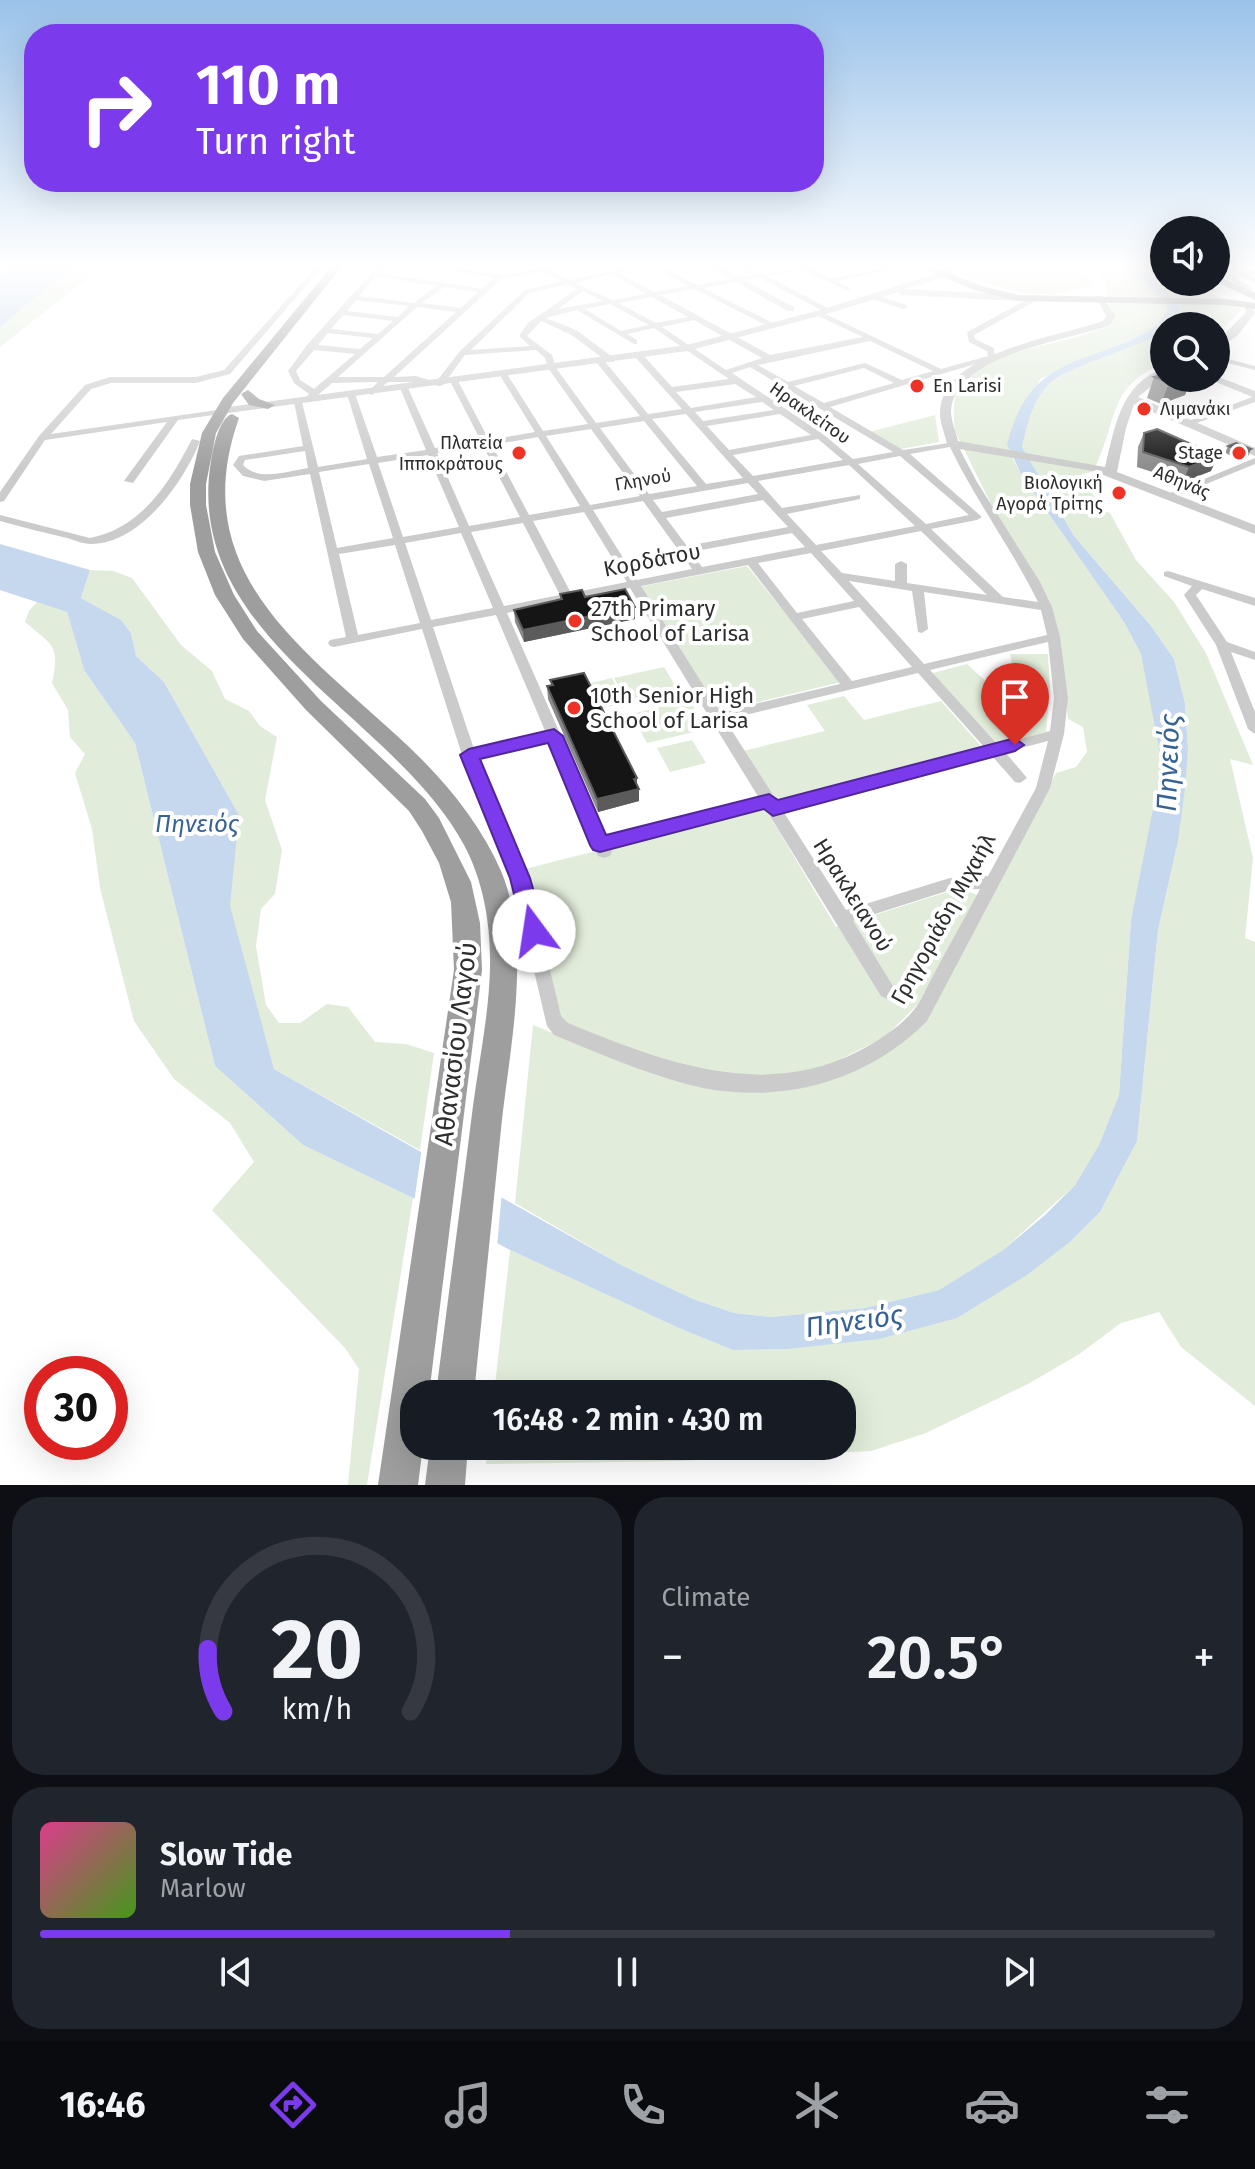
<!DOCTYPE html>
<meta charset="utf-8">
<style>
body{margin:0;font-family:"Fira Sans",sans-serif;background:#20242c;color:#f1f3f6;height:100vh;display:flex;flex-direction:column;font-size:30px;white-space:nowrap}
*{box-sizing:border-box;margin:0}
p{font-size:26px;color:#9ea1a6}
.icon{flex:none;width:44px;height:44px;fill:none;stroke:currentColor;stroke-width:2;stroke-linecap:round;stroke-linejoin:round}
.map{position:relative;height:1485px;overflow:hidden}
.side{display:flex;flex-direction:column;gap:12px;padding:12px;background:#0d0f14;flex:1}
.side>*{flex:none}
.banner{position:absolute;left:24px;top:24px;width:800px;height:168px;border-radius:32px;box-shadow:0 8px 32px #0002;background:#7c3aed;color:#fff;overflow:hidden}
.fabs{position:absolute;left:1150px;top:216px;display:grid;gap:16px}
.fabs a{display:grid;place-items:center;width:80px;height:80px;border-radius:50%;background:#171b24;box-shadow:0 8px 32px #0002;font-size:40px}
.speed{position:absolute;left:24px;top:1356px;display:flex;gap:16px;font-size:40px;font-weight:700;text-align:center}
.speed>*{display:grid;place-content:center;width:104px;height:104px;border-radius:50%;background:#171b24;box-shadow:0 8px 32px #0002;line-height:1}
.speed .limit{border:12px solid #d22;background:#fff;color:#111}
.pin{position:absolute;display:grid;place-items:center;width:68px;height:68px;color:#fff;margin:-82px -34px;border-radius:50% 50% 50% 0;rotate:-45deg;box-shadow:0 0 8px #0007}
.pin .icon{rotate:45deg}
.me{position:absolute;width:88px;margin:-44px;rotate:346deg;stroke-linejoin:round;filter:drop-shadow(0 0 6px #0008)}
.turn{display:flex;align-items:center;gap:28px;height:168px;padding:0 40px;font-size:36px}
.turn .icon{width:104px;height:104px;stroke-width:2.5}
.turn b{display:block;font-size:56px;line-height:68px}
.big{font-size:60px;font-weight:600;line-height:1.1}
.side .tile{flex:1;display:flex;flex-direction:column;justify-content:center;gap:12px;min-width:0;padding:0 28px;border-radius:32px;background:#20242c}
.side .dial{align-items:center;gap:0}
.dial svg{height:208px;overflow:visible;fill:none;stroke:#363941;stroke-width:7;stroke-linecap:round;text-anchor:middle}
.dial text{fill:#f1f3f6;stroke:none}
.song{display:flex;align-items:center;gap:24px}
.cover{width:96px;height:96px;border-radius:12px;background:linear-gradient(135deg,hsl(330 70% 55%),hsl(100 70% 35%))}
.played{height:8px;border-radius:4px;background:linear-gradient(90deg,#7c3aed 40%,#363941 40%)}
.keys{display:flex;justify-content:space-around;direction:ltr}
.heat{display:flex;justify-content:space-between;align-items:center;font-size:44px;direction:ltr}
.side .tiles{flex:1;display:grid;gap:12px;grid-template-columns:1fr 1fr}
.tile:last-child{grid-column:span 2}
.trip{position:absolute;left:400px;top:1380px;width:456px;height:80px;border-radius:32px;background:#171b24;box-shadow:0 8px 32px #0002;font-weight:600;line-height:80px;text-align:center}
.menu{display:flex;height:128px;justify-content:space-around;align-items:center;background:#090b0e;color:#9ea1a6}
.menu .icon{width:56px;height:56px}
.menu .on{color:#7c3aed}
.menu b{font-size:36px;color:#f1f3f6}
.map>svg:first-child{display:block}
.green{fill:#e1ecda}
.water{fill:#c5d8ed}
.pier{fill:#fff}
.lines{fill:none;stroke-linecap:round;stroke-linejoin:round}
.pedestrian{stroke:#cbcbcb;stroke-width:5}
.minor{fill:#cbcbcb;fill-rule:evenodd}
.tertiary{fill:#cbcbcb;fill-rule:evenodd}
.primary{fill:#a6a6a6;fill-rule:evenodd}
.trunk{fill:#9e9e9e;fill-rule:evenodd}
.wall{fill:#8a8a8a}
.shaded-wall{fill:#5b5b5b}
.building{fill:#151515;stroke:#5b5b5b;stroke-width:2}
.route{fill:#7c3aed;stroke:#51269a;stroke-width:2}
.poi-dot{fill:#ee3226;stroke:#fff;stroke-width:3}
.labels{text-anchor:middle;dominant-baseline:central;stroke-width:8;stroke-linejoin:round;paint-order:stroke}
.far-poi-label{font-size:18px;fill:#2e2e2e;stroke:#fff;text-anchor:end}
.far-street-label{font-size:18px;fill:#2e2e2e;stroke:#fff}
.street-label{font-size:22px;fill:#2e2e2e;stroke:#fff}
.poi-label{font-size:22px;fill:#2e2e2e;stroke:#fff;text-anchor:start}
.water-label{font-size:24px;font-style:italic;fill:#376394;stroke:#fff}
.near-street-label{font-size:26px;fill:#2e2e2e;stroke:#fff}
.near-water-label{font-size:28px;font-style:italic;fill:#376394;stroke:#fff}
</style>
<div class="map">
<svg width="1255" height="1485" viewBox="0 0 1255 1485">
<rect width="100%" height="100%" fill="#fff"/>
<!-- green -->
<path class="green" d="M78,266H103L0,347V327L66,272Z
M942,266H1064L1090,280L1092,287C1077,287 1069,293 1053,294C1016,297 976,280 942,266Z
M1094,266H1123L1160,299H1170L1166,304L1167,312L1158,324L1147,332L1040,379L1009,451L1021,474L1124,622L1141,654L1151,695L1162,764L1161,779L1131,920L1119,1095L1099,1145L1075,1185L1003,1250L939,1290L865,1308L771,1317L734,1313L693,1299L623,1266L515,1203L533,1025C583,1045 634,1071 687,1084C770,1106 864,1085 924,1022L1056,773L1076,767L1087,752L1083,727L1068,719L1059,642L955,431C953,414 952,391 965,377C983,356 1049,345 1077,337C1091,332 1106,329 1115,317C1105,299 1109,280 1094,266Z
M1137,266H1164V282H1204L1218,291L1211,293L1242,309L1216,336V326H1172L1180,314L1173,299Z
M1164,332V363C1109,386 1118,417 1097,463L1092,472L1082,474L1101,509L1110,513L1136,560L1174,602L1206,653L1253,765L1230,759L1253,858L1245,938L1255,942V1406L1181,1347L1159,1312L1121,1323L1078,1355L1026,1385L926,1433L871,1451L681,1461L486,1464L488,1446H842V1394H494L510,1250L681,1329L733,1350L787,1349L1071,1241L1100,1212L1137,1141L1158,930L1178,841L1188,749L1185,703L1174,659L1151,626L1074,536L1022,447C1027,426 1033,400 1049,384C1066,367 1137,348 1164,332Z
M935,415L939,442L901,449L869,432Z
M747,566L841,682L717,712L638,587Z
M90,570L113,571L132,578L181,645L212,671L225,699L249,711L260,726L277,737L265,800L282,850L275,894L261,909L256,946L266,1005L279,1023H300L327,1004L348,1007L375,1042L406,1044L434,1053L420,1150L274,1069L229,906L239,815L164,682L136,656L131,633L121,620L81,598Z
M37,602L67,612L84,670L135,743L215,1066L303,1145L413,1198L367,1485H348L359,1369L345,1348L212,1210L254,1162L230,1123L174,1079L134,1021L100,888L92,829L75,773L85,754L70,737L68,710L52,683C60,644 53,646 25,622L29,611Z
M1010,654H1048L1050,688L1046,732L996,746L929,674L967,664L992,687L1015,682Z
M664,667L679,692L628,704L614,678Z
M612,678L625,703L599,709L587,684Z
M844,696L864,720L941,701L981,746L774,801L743,751L825,731L807,705Z
M689,700L707,729L647,743L631,714Z
M692,740L706,763L670,772L657,748Z
M765,808L836,927L954,890H965L977,895L921,1001L885,1037L831,1064L786,1075L702,1073L571,1028L559,1017L525,869Z"/>
<!-- water -->
<path class="water" d="M15,266H78L66,272L0,327V275Z
M1123,266H1137L1178,303L1180,313L1172,326H1164V332C1137,348 1066,367 1049,384C1033,400 1027,426 1022,447L1074,536L1151,626L1174,659L1185,703L1188,749L1185,788L1178,841L1158,930L1137,1141L1100,1212L1071,1241L1027,1275L957,1318L879,1339L787,1349L733,1350L681,1329L510,1250L413,1198L303,1145L215,1066L135,743L84,670L67,612L0,590V544L90,570L81,598L121,620L131,633L136,656L164,682L239,815L230,906L274,1069L623,1266L693,1299L734,1313L771,1317L865,1308L939,1290L1003,1250L1045,1215L1075,1185L1099,1145L1119,1095L1131,920L1162,764L1141,654L1124,622L1021,474L1007,444C1030,357 1079,367 1147,332L1158,324L1167,312L1166,304Z"/>
<!-- pier -->
<path class="pier" d="M422,1147L502,1191L497,1247L414,1203Z"/>
<g class="lines">
<!-- pedestrian -->
<path class="pedestrian" d="M1216,268L1249,289
M1255,272L1240,274L1255,280"/>
<!-- minor -->
<path class="minor" d="M317,266H323L230,374L196,383H111L91,389L51,434L224,409L225,411L221,414L178,420L133,483L124,481L167,422L45,440L4,501L0,502V492L39,436L85,385L110,377H196L224,370Z
M378,266H384L379,273L482,289L494,278L426,266H441L503,275L536,269L532,266L544,268L570,266L551,271L569,280L633,266H644L619,273L654,292L689,286L653,266H661L697,285L730,279L709,266C729,266 728,279 754,275L740,266C749,266 756,273 764,273C782,273 799,266 816,266L810,268L830,278L896,266H909L837,281L850,288L848,291L803,270L767,276L830,309L831,311L827,313L760,278L744,280L794,307V311H788L736,282L703,288L775,324L776,326L772,328L695,289L660,295L770,355L863,337L816,315V311H819L941,369L988,356L987,351L969,342L967,332L1032,297L1039,299L974,335L975,339L994,348L995,361L989,360L830,407L903,450L956,442L977,482L1040,582L1052,607L1060,637L1068,698L1064,734L1050,788L927,1021C864,1085 772,1107 686,1084C641,1072 598,1053 554,1035L547,1026L512,878L463,758L422,629L334,647L330,646L328,643L330,640L346,637L310,474L264,481L243,476L233,465L239,456L303,446L294,402L298,399L302,402L318,467L367,459L347,394L351,391L355,394L377,457L426,450L400,388L404,385L408,388L435,448L481,441L450,381L454,378L458,381L489,440L535,432L499,374L503,371L507,374L543,431L588,424L548,368L545,358L536,350L465,355L443,385L440,386L416,382H388L372,395L368,392L378,382L332,383L310,402H304L303,400L309,394L294,383L288,371L307,345ZM543,272L562,281L525,290L460,351L436,382L416,376L394,377L501,279ZM612,274L646,294L612,300L575,283ZM376,276L436,286L414,303L359,296ZM568,284L577,289L528,323L519,336L530,346L471,350L529,293ZM444,287L478,292L461,308L422,303ZM583,291L603,301L558,309ZM652,297L688,317L656,323L618,303ZM356,300L409,306L398,317L347,311ZM610,304L649,325L621,331L585,309ZM417,307L456,312L384,377H338ZM577,310L634,344H637V340L627,334L654,328L729,379L672,387L642,354H636V358L682,409L648,414L603,359H597V363L640,416L596,423L556,368L552,355L527,336L541,321L570,334L608,362H614V358L576,330L546,318ZM343,315L393,321L378,334L331,329ZM694,320L762,358L726,370L662,327ZM328,333L373,338L360,349L318,345ZM870,341L933,371L902,380L865,363L788,382L758,365ZM314,350L355,354L314,389L300,380L296,371ZM750,367L893,452L853,459L823,434L732,373ZM864,368L894,383L824,403L794,386ZM735,384L756,397L691,408L676,392ZM762,402L774,410L703,421L695,412ZM686,414L743,478L706,484L652,419ZM780,414L811,435L729,450L707,426ZM644,421L697,486L649,494L600,428ZM591,429L640,496L590,505L546,436ZM538,437L580,506L529,515L492,445ZM818,439L843,460L753,476L733,455ZM483,446L520,517L469,526L437,453ZM950,447C976,501 1012,549 1038,602L1003,597L931,529L977,520L982,517L910,454ZM305,451L308,468C288,471 259,482 243,465L245,460ZM428,455L459,527L403,537L378,463ZM900,456L969,515L926,524L858,464ZM369,464L393,538L337,548L319,472ZM849,465L915,526L816,545L787,514L860,499V495L782,508L758,481ZM748,483L758,494L662,512L653,500ZM763,500L788,527L687,546L666,518ZM643,501L692,569L637,580L593,510ZM584,512L627,582L571,593L533,521ZM523,523L560,595L504,606L471,532ZM921,531L987,595L907,583V564L901,561L895,564V581L842,573L821,551ZM461,533L493,608L431,620L405,543ZM792,533L805,547L702,567L691,552ZM395,545L420,623L358,635L339,554ZM811,553L854,601L797,613L758,563ZM748,565L840,684L720,712L641,586ZM849,581L912,591L918,632L922,633L928,629L924,592L1041,610L1047,635L924,664ZM630,588L759,798L606,838L507,613ZM859,607L912,667L852,681L802,619ZM496,615L546,733L474,749L433,627ZM1048,642L1054,698L1050,731L998,745L930,670ZM918,673L985,748L777,801L725,720ZM1048,741L1036,788L988,876L950,878L846,910L783,811L992,756L1015,782L1020,783L1027,778L1005,752ZM549,742L592,845L598,856L604,858L610,856L612,852L610,848L765,808L881,996L887,999L893,996L896,991L853,921L950,890L980,889C965,917 949,946 934,974C927,986 922,1001 913,1011C899,1028 878,1041 859,1051C763,1101 660,1061 568,1023L561,1016L528,878L477,758Z
M875,295L907,305L908,307L904,309L872,299Z
M1216,356L1255,366V370L1216,360Z
M1255,396V402L1191,425L1183,423Z
M192,439L200,441C184,482 140,544 91,544C83,544 74,540 67,538C45,533 22,527 0,521V515L90,538C142,528 170,482 192,439Z
M1255,458V464L1172,498L1163,496Z
M1168,571L1255,598V606L1202,589L1196,595L1227,642L1255,652V660L1231,652L1255,712V734L1248,729L1216,645L1184,595L1192,586L1164,576V572Z"/>
<!-- tertiary -->
<path class="tertiary" d="M951,269L954,274L905,289L1018,295L1023,298L1018,301L902,295L898,292L830,313L687,351L221,414L215,411L221,408L687,345L824,309Z
M1096,296H1102L1116,316L1110,325C1067,341 955,354 951,411C951,421 956,432 958,441L1105,467C1115,427 1120,384 1164,368V376L1138,397L1255,448V456L1134,404L1126,428L1117,472L1255,525V534L1093,471L953,448L947,444C945,435 940,423 940,414C939,352 1059,337 1103,321L1106,316Z
M1243,303H1249L1255,313L1238,335L1216,351V343L1246,312Z
M1216,376L1255,391V398L1206,378Z"/>
<!-- primary -->
<path class="primary" d="M919,266H933L982,286L1018,295L1226,299L1255,303V309L1226,305L1018,301L974,290Z
M1216,275L1255,293V300L1216,282Z"/>
<!-- trunk -->
<path class="trunk" d="M332,266H342L233,403L216,433L206,484V505L215,552L234,595L257,631L321,701L425,799L439,818L471,882L480,923L482,970L429,1394H414V1446H423L418,1485H378L454,970L451,902L439,863L422,831L409,811L306,710L243,639L215,595L198,552L190,505V484L202,433L223,398Z
M248,390L259,399L275,405L268,409L249,405L241,394Z
M232,414L239,418C183,575 309,652 408,746C446,782 480,823 501,871C533,947 509,1050 501,1129C492,1217 483,1306 474,1394H436C448,1298 461,1202 473,1106C479,1061 489,1014 490,968C491,927 484,882 464,845C393,713 182,637 211,461C213,448 219,418 232,414Z
M430,1446H468L465,1485H425Z"/>
</g>
<!-- wall -->
<path class="wall" d="M1164,368V378H1191L1185,395L1161,404L1147,398L1154,377L1158,376L1160,370Z
M1144,433L1211,471L1183,482L1137,467L1138,447Z
M1236,443L1248,456L1240,459L1225,453L1228,446Z
M560,594L635,619L524,642L515,622L514,610L560,599Z
M550,680L637,784L639,801L598,812L548,699L547,686L551,685Z"/>
<!-- shaded-wall -->
<path class="shaded-wall" d="M1184,378H1191L1185,395L1161,404L1169,383Z
M1251,449L1248,456L1240,459L1243,452Z
M1218,456L1211,471L1183,482L1189,467Z
M635,607V619L524,642L523,630Z
M637,778V789H639V801L598,812L597,799Z"/>
<!-- building -->
<path class="building" d="M1164,368V378H1184L1169,383L1154,377L1164,374L1160,370Z
M1157,429L1218,456L1189,467L1143,452L1144,433Z
M1236,443L1251,449L1243,452L1228,446Z
M625,589L635,607L523,630L514,610L562,599L560,594L582,590L585,597Z
M584,673L637,778L634,779L639,789L597,799L547,686L553,685L550,680Z"/>
<!-- sky -->
<linearGradient id="sky" x2="0" y2="1"><stop stop-color="#9ac2ea"/><stop offset="0.56" stop-color="#fff"/><stop offset="1" stop-color="#fff" stop-opacity="0"/></linearGradient>
<rect width="1255" height="474" fill="url(#sky)"/>
<!-- route -->
<path class="route" d="M554,729L563,736L606,835L769,794L778,800L1015,738L1024,745L1015,751L773,816L764,809L600,852L593,850L590,845L548,743L480,759L530,878L545,931L541,937L534,940L526,937L523,931L510,878L460,755L469,749Z"/>
<!-- markers -->
<g class="poi-dot">
<circle cx="917" cy="386" r="8"/>
<circle cx="1144" cy="409" r="8"/>
<circle cx="519" cy="453" r="8"/>
<circle cx="1239" cy="453" r="8"/>
<circle cx="1119" cy="493" r="8"/>
<circle cx="575" cy="621" r="8"/>
<circle cx="574" cy="708" r="8"/>
</g>
<g class="labels">
<!-- far-poi labels -->
<g class="far-poi-label">
<text x="933" y="386" text-anchor="start">En Larisi</text>
<text x="1160" y="409" text-anchor="start">Λιμανάκι</text>
<text x="503" y="443">Πλατεία<tspan x="503" dy="21">Ιπποκράτους</tspan></text>
<text x="1223" y="453">Stage</text>
<text x="1103" y="483">Βιολογική<tspan x="1103" dy="21">Αγορά Τρίτης</tspan></text>
</g>
<!-- far-street labels -->
<g class="far-street-label">
<text transform="translate(810 413) rotate(35)">Ηρακλείτου</text>
<text transform="translate(643 480) rotate(-10)">Γληνού</text>
<text transform="translate(1182 482) rotate(22)">Αθηνάς</text>
</g>
<!-- street labels -->
<g class="street-label">
<text transform="translate(652 560) rotate(-11)">Κορδάτου</text>
<text transform="translate(853 895) rotate(58)">Ηρακλειανού</text>
<text transform="translate(943 919) rotate(-61)">Γρηγοριάδη Μιχαήλ</text>
</g>
<!-- poi labels -->
<g class="poi-label">
<text x="591" y="608">27th Primary<tspan x="591" dy="25">School of Larisa</tspan></text>
<text x="590" y="695">10th Senior High<tspan x="590" dy="25">School of Larisa</tspan></text>
</g>
<!-- water labels -->
<g class="water-label">
<text x="197" y="824">Πηνειός</text>
</g>
<!-- near-street labels -->
<g class="near-street-label">
<text transform="translate(456 1044) rotate(-83)">Αθανασίου Λαγού</text>
</g>
<!-- near-water labels -->
<g class="near-water-label">
<text transform="translate(1168 763) rotate(-88)">Πηνειός</text>
<text transform="translate(854 1321) rotate(-8)">Πηνειός</text>
</g>
</g>
</svg>
<div class="fabs">
<a><svg class="icon" aria-label="sound" viewBox="0 0 24 24"><path d="M4 9h4l5-4v14l-5-4H4zM17 9q2 3 0 6"/></svg></a>
<a><svg class="icon" aria-label="search" viewBox="0 0 24 24"><circle cx="10" cy="10" r="6"/><path d="M15 15l6 6"/></svg></a>
</div>
<div class="speed"><div class="limit">30</div></div>
<div class="pin" style="left:1015px;top:745px;background:#d93025"><svg class="icon" aria-label="arrive" viewBox="0 0 24 24"><path d="M6 21V4h12l-3 4 3 4H6"/></svg></div>
<svg class="me" style="left:534px;top:931px" viewBox="-20 -20 40 40"><circle r="19" fill="#fff"/><path d="M0-13L10 11 0 6-10 11z" fill="#7c3aed"/></svg>
<div class="trip">16:48 · 2 min · 430 m</div>
<div class="banner">
<div class="turn"><svg class="icon" aria-label="right" viewBox="0 0 24 24"><path d="M7 20v-9h11M14 6l5 5-5 5"/></svg><div><b>110 m</b>Turn right</div></div>
</div>
</div>
<section class="side">
<div class="tiles">
<div class="tile dial"><svg viewBox="0 0 100 80">
<path d="M14 69A42 42 0 1 1 86 69"/>
<path d="M14 69A42 42 0 0 1 8 45" stroke="#7c3aed"/>
<text x="50" y="56" font-size="32" font-weight="700">20</text>
<text x="50" y="72" font-size="11">km/h</text>
</svg></div>
<div class="tile"><p>Climate</p>
<div class="heat"><a>−</a><b class="big">20.5°</b><a>+</a></div>
</div>
<div class="tile">
<div class="song"><i class="cover"></i><div><b>Slow Tide</b><p>Marlow</p></div></div>
<div class="played"></div>
<div class="keys"><svg class="icon" aria-label="previous" viewBox="0 0 24 24"><path d="M18 5L8 12l10 7zM5 5v14"/></svg><svg class="icon" aria-label="pause" viewBox="0 0 24 24"><path d="M8 5v14M16 5v14"/></svg><svg class="icon" aria-label="next" viewBox="0 0 24 24"><path d="M6 5l10 7-10 7zM19 5v14"/></svg></div>
</div>
</div>
</section>
<nav class="menu">
<b>16:46</b>
<svg class="icon on" aria-label="directions" viewBox="0 0 24 24"><path d="M12 3l9 9-9 9-9-9zM9 14v-3h6M13 9l2 2-2 2"/></svg>
<svg class="icon" aria-label="music" viewBox="0 0 24 24"><path d="M9 18V5l10-2v13"/><circle cx="6" cy="18" r="3"/><circle cx="16" cy="16" r="3"/></svg>
<svg class="icon" aria-label="phone" viewBox="0 0 24 24"><path d="M5 4h4l2 5-3 2q2 4 5 5l2-3 5 2v4C11 20 4 13 5 4z"/></svg>
<svg class="icon" aria-label="climate" viewBox="0 0 24 24"><path d="M12 3v18M4 7l16 10M4 17L20 7"/></svg>
<svg class="icon" aria-label="car" viewBox="0 0 24 24"><path d="M5 17H2v-5l4-1 3-4h7l3 4 3 1v5h-3M9 17h6M6 11h13"/><circle cx="7" cy="17" r="2"/><circle cx="17" cy="17" r="2"/></svg>
<svg class="icon" aria-label="filters" viewBox="0 0 24 24"><path d="M4 7h16M4 17h16"/><circle cx="9" cy="7" r="2"/><circle cx="15" cy="17" r="2"/></svg>
</nav>
